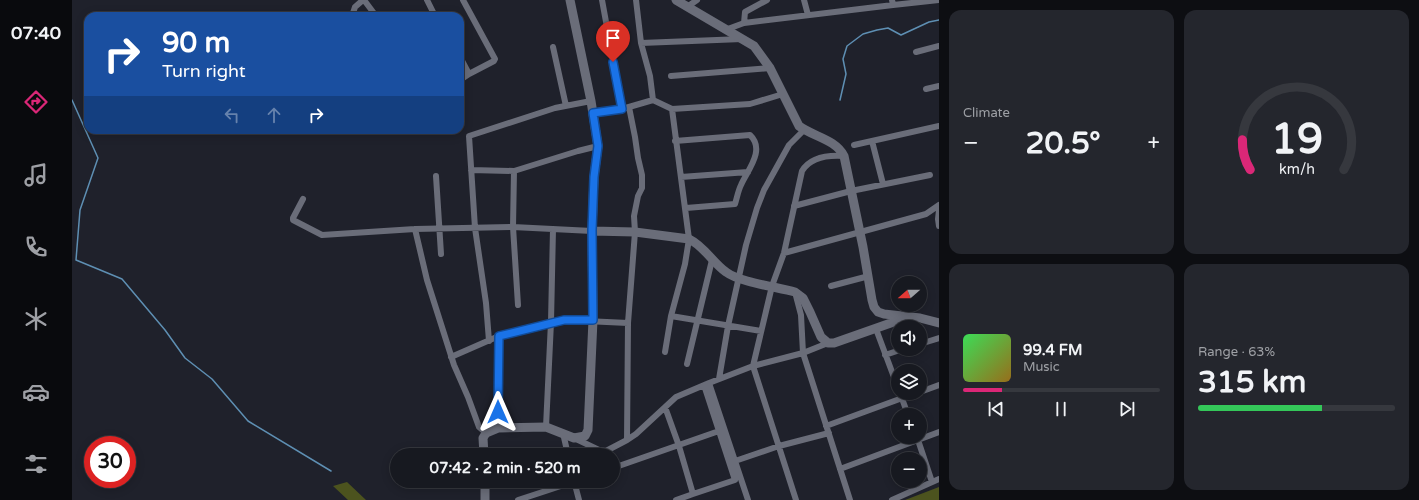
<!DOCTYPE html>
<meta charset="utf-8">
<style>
body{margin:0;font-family:"Varela Round",sans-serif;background:#24262d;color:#f1f3f6;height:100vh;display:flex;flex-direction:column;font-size:15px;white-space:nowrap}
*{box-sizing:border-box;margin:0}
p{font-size:13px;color:#9ea0a5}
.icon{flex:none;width:22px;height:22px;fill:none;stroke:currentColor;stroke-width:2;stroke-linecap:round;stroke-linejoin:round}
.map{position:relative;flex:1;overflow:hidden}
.drawer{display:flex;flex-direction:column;gap:10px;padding:10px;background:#0d0e12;width:480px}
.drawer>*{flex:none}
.hud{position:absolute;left:12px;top:12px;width:380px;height:122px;border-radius:12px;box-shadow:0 2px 10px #0003,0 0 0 1px #36383e;background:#1a4fa0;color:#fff;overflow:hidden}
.needle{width:26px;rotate:250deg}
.tools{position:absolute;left:819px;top:276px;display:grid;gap:8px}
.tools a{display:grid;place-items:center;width:36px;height:36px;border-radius:50%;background:#171920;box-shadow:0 2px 10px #0003,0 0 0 1px #36383e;font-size:20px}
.speed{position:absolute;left:12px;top:436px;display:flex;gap:8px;font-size:20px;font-weight:700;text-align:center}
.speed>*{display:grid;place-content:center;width:52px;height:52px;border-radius:50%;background:#171920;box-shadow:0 2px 10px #0003,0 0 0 1px #36383e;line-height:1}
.speed .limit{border:6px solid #d22;background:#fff;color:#111}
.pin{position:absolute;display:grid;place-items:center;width:34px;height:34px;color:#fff;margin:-41px -17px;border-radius:50% 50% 50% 0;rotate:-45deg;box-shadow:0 0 4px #0007}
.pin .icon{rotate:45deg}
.me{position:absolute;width:44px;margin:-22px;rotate:0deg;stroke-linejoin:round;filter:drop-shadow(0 0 3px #0008)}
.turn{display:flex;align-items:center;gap:14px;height:84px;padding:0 12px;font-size:18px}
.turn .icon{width:52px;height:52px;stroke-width:2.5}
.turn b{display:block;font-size:28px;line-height:34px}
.lanes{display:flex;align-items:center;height:38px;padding:0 12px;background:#0003;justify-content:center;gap:20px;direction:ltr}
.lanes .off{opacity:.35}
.big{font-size:30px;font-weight:700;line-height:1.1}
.drawer .card{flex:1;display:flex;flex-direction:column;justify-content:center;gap:6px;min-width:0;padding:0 14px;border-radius:12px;background:#24262d}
.drawer .dial{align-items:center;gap:0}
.dial svg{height:104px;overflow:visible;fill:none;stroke:#36383e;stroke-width:7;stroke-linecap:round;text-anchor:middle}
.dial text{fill:#f1f3f6;stroke:none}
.song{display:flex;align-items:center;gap:12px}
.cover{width:48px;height:48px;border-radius:6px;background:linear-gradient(135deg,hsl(130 70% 55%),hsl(40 70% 35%))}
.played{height:4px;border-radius:2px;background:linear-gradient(90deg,#db2777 20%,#36383e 20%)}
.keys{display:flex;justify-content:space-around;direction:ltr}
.heat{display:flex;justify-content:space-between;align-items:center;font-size:22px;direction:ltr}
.charge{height:6px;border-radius:3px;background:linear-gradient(90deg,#34c759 63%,#36383e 0)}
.drawer .tiles{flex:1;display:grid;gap:10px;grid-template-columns:repeat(2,1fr)}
.trip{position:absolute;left:318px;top:448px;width:230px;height:40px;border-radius:20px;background:#171920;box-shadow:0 2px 10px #0003,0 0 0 1px #36383e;font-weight:700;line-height:40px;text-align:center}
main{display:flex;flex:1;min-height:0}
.tabs{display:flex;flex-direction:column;width:72px;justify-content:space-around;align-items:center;background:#090a0d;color:#9ea0a5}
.tabs .icon{width:28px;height:28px}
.tabs .active{color:#db2777}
.tabs b{font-size:18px;color:#f1f3f6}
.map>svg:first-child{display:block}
.forest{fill:#4c531e}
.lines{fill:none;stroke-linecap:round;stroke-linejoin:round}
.stream{stroke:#5e8fb3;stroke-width:1.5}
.street{stroke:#6a6d79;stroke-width:6}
.secondary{stroke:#6a6d79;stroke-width:9}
.route-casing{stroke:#114b97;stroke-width:10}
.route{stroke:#1a73e8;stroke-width:7}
</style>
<main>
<nav class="tabs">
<b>07:40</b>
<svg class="icon active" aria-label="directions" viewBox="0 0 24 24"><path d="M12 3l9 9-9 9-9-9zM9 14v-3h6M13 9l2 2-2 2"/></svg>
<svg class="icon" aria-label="music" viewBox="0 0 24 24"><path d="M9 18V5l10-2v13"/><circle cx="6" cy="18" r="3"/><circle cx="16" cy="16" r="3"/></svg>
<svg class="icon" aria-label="phone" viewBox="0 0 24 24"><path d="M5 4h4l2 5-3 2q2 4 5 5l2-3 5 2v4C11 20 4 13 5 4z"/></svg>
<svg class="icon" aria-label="climate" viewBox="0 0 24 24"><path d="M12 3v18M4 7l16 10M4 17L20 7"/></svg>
<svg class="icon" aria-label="car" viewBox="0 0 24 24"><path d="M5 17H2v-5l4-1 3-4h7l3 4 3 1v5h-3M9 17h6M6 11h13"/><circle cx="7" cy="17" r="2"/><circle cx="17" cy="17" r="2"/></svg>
<svg class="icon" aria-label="filters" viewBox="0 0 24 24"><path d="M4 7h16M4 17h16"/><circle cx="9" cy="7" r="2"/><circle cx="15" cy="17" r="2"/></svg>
</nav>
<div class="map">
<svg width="867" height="500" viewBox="0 0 867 500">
<rect width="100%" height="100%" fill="#1f212b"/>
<!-- forest -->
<path class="forest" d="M275,482L294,500H276L261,486Z
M867,487V500H833Z"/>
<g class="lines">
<!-- stream -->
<path class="stream" d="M0,100L26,158L8,210L4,260L50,279L93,330L113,358L140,379L176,421L259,471
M768,100L774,74L771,59L775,46L791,34L805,30L816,28L829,35L857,22L867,20"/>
<!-- street -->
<path class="street" d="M292,0L304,16
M355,0L363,16
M530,0L550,109
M564,0L569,43L578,76L581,100L600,109L617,239L613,264L599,316L593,352
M732,0L736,15
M821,5L867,0
M615,7L625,0
M280,16L283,7L291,0
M672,23L673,12L695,0
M653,30L672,23L821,5L820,0
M569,43L670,39
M481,47L494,106
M844,52L867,46
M388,57L397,74L422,61L423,59L391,0
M599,76L698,68
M388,80L397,74
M854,89L867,86
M600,109L678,104L711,94
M521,113L550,109L581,100
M603,141L678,135C694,150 675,171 669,185C666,191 665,198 663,204L614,208
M800,141L811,184
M782,145L867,126
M399,170L442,171L506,151L526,146
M442,171L441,227L446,305
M364,176L369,254
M609,177L676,172
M231,199L221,218V220L250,235L343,229L441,227L520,231
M722,206L779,191L858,175
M867,210L866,219L867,226
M343,229L355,280L382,365L396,397L407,427L414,433
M712,253L854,214L867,205
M759,286L797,276
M723,292L729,315L731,353L778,500
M599,316L689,331
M804,329L826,388
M417,341L414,303L403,228L397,136L483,108L519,101
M848,344L867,338
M813,355L831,349
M379,357L427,336L479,322L492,320L556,323
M615,364L640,260
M647,379L656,326L674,245L685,208L692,190L717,145L732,130
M637,383L676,500
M848,392L867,385
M828,393L836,415
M593,407L607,446L621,494L604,500
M754,426L844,393
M474,427L479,322L481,229
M426,428L427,336
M491,433L496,455
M845,437L860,482
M502,438L527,450L534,451L555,440L564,434L604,397L637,383L681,366L731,353L756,343
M555,440L556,323L563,232L562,216L566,196L570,188V175L566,158L563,137L557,107
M663,461L707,446L757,433
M541,468L647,431
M768,469L867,432
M502,481L507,500
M621,494L663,480L632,385
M446,500L504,481
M724,500L681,366L700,286L712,253L730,171C739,156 757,155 772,156
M820,500L867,479"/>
<!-- secondary -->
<path class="secondary" d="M604,0L682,46L698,68L727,126C742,137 763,139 772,156L791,247L800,300L802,307L806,312L812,314L848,318L867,323
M520,231L563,232L617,239C632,246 641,263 654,272C667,282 705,287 723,292L731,298L738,312L749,337L756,343H762L833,318
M412,455L411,438L414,433L426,428L474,427L502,438L513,436L516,430L521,320L520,231L522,177L526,146L519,101L498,0
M413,481V500"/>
</g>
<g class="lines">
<!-- route casing -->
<g class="route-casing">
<path id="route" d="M426,412L427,336L492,320H521L520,230L522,177L526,146L521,113L550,109L541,62"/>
</g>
<!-- route -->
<use href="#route" class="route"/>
</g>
</svg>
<div class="tools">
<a><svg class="needle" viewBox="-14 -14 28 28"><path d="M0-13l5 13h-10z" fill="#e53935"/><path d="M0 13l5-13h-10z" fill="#9ea0a5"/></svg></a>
<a><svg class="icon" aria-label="sound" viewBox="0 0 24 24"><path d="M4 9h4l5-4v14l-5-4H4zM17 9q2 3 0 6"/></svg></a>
<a><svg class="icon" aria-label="layers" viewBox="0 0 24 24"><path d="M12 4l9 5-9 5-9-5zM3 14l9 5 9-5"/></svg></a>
<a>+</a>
<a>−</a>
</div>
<div class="speed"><div class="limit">30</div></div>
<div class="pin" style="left:541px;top:62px;background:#d93025"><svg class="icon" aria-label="arrive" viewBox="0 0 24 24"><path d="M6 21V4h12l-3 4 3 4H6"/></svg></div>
<svg class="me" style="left:426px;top:412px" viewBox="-20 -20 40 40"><path d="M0-17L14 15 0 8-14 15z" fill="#1a73e8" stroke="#fff" stroke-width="4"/></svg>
<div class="trip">07:42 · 2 min · 520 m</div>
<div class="hud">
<div class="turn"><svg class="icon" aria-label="right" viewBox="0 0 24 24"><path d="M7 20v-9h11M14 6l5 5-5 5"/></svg><div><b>90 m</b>Turn right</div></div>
<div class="lanes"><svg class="icon off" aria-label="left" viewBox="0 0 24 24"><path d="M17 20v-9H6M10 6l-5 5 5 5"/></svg><svg class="icon off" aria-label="ahead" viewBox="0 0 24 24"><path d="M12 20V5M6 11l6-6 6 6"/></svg><svg class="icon" aria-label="right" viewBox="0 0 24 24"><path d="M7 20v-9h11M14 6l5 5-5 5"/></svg></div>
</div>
</div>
<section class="drawer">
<div class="tiles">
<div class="card"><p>Climate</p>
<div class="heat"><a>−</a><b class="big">20.5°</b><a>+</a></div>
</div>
<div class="card dial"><svg viewBox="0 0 100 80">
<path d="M14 69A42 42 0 1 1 86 69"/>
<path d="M14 69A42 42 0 0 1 8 46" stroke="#db2777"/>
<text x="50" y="56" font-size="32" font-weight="700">19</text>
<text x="50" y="72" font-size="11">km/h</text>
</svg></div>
<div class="card">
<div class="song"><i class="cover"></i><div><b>99.4 FM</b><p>Music</p></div></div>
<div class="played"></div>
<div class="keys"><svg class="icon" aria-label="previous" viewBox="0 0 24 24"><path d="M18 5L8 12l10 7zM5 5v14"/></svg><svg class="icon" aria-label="pause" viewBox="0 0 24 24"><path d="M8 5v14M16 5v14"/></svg><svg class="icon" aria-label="next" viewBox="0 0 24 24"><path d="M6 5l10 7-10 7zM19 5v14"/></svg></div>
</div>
<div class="card"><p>Range · 63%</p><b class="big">315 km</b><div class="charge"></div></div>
</div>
</section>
</main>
